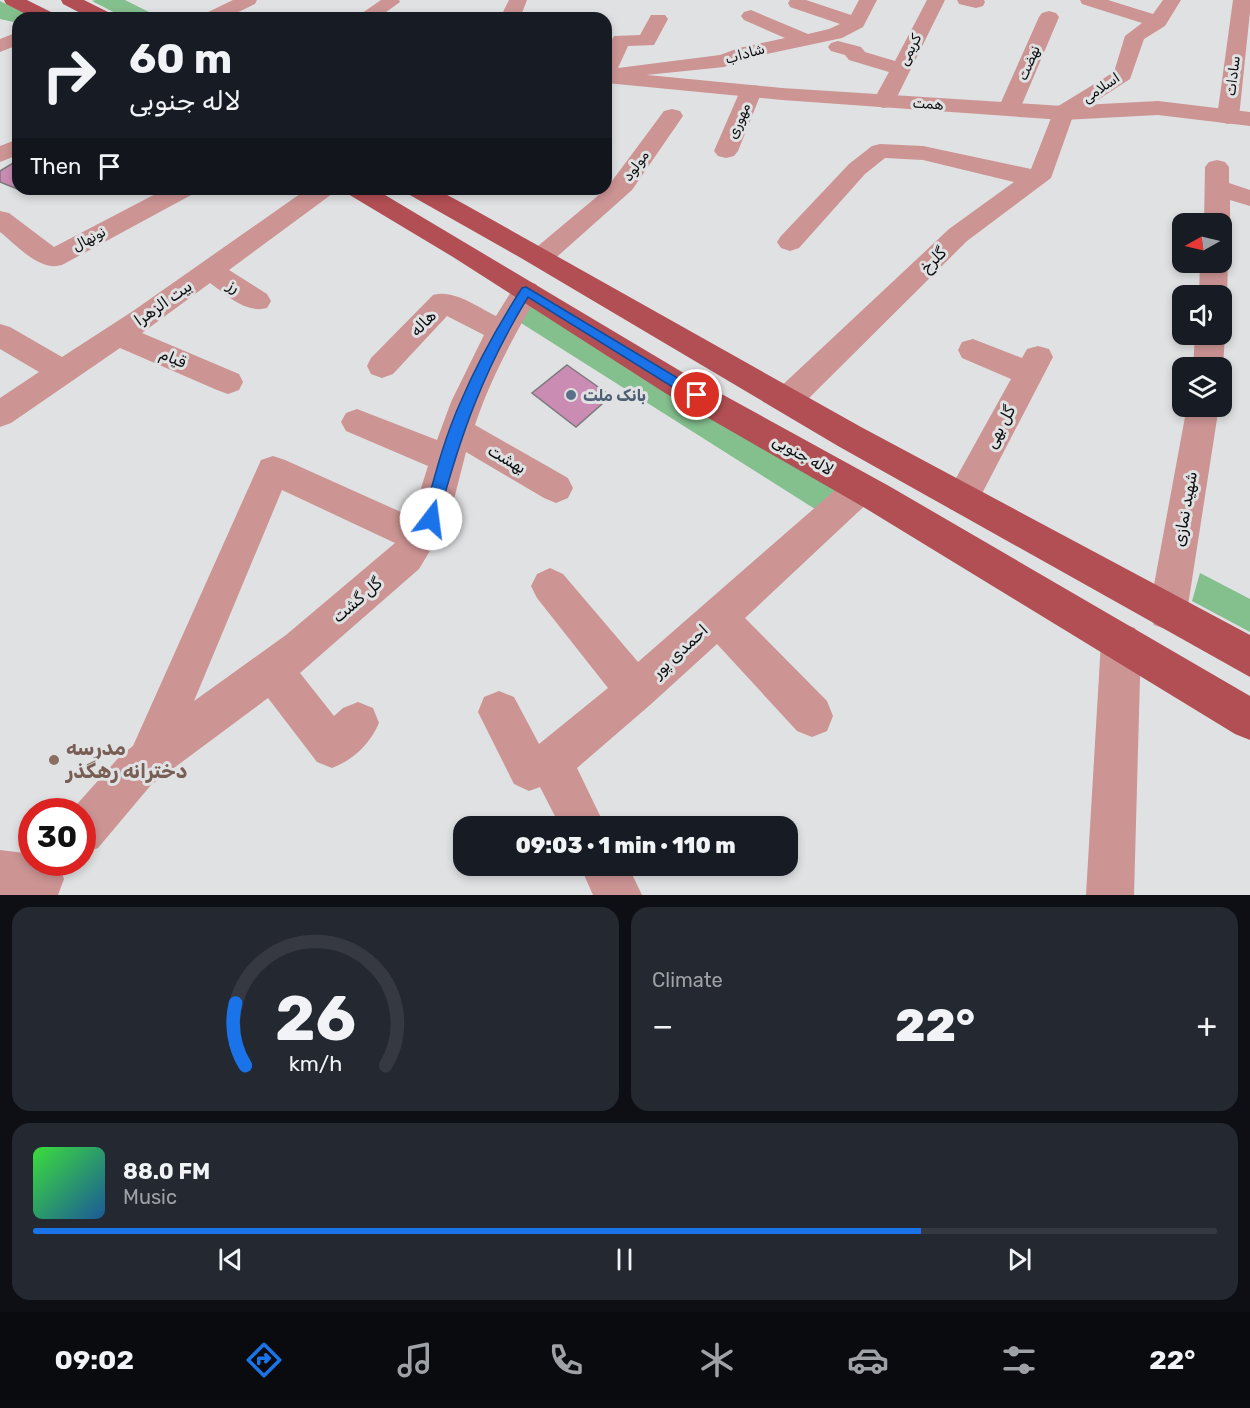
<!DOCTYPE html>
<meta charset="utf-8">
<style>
body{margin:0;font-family:Rubik,"Noto Naskh Arabic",sans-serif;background:#242831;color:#f1f3f6;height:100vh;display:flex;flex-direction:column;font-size:22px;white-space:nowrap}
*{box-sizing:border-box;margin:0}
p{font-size:20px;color:#9ea1a6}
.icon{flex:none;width:33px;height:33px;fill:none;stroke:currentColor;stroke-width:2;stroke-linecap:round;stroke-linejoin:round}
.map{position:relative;height:895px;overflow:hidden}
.drawer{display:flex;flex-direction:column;gap:12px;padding:12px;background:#0d0f14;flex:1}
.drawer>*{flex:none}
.top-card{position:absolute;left:12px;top:12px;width:600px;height:183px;border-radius:18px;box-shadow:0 3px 9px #0003;background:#171b24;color:#f1f3f6;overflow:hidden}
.needle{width:39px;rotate:262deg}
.buttons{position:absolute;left:1172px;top:213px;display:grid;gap:12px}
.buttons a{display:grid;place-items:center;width:60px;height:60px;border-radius:12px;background:#171b24;box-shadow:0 3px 9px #0003;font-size:30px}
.speed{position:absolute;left:18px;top:798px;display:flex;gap:12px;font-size:30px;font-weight:700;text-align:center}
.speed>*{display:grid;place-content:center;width:78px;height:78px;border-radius:50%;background:#171b24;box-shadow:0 3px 9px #0003;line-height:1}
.speed .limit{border:9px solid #d22;background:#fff;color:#111}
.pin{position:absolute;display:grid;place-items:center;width:51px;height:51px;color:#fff;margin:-26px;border:3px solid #fff;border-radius:50%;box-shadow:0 2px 6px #0007}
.me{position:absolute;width:66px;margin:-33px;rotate:15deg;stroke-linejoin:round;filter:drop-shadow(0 0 4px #0008)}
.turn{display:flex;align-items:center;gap:21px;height:126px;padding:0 18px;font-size:27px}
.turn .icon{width:78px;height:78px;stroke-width:2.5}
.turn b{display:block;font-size:42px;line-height:51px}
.then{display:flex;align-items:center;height:57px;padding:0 18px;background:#0003;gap:12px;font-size:22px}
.big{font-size:45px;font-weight:800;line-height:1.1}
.drawer .tile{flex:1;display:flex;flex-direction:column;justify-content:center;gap:9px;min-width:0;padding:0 21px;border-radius:18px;background:#242831}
.drawer .dial{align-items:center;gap:0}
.dial svg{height:156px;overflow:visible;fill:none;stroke:#363941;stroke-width:7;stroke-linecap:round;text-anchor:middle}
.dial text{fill:#f1f3f6;stroke:none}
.song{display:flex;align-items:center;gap:18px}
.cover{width:72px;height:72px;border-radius:9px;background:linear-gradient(135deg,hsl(120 70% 55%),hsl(210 70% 35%))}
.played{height:6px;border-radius:3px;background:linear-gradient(90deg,#1a73e8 75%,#363941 75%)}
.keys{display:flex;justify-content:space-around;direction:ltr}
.heat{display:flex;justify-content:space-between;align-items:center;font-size:33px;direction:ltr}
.drawer .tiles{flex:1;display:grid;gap:12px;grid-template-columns:1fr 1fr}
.tile:last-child{grid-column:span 2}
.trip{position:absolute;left:453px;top:816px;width:345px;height:60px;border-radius:18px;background:#171b24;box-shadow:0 3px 9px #0003;font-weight:800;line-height:60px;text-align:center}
.tab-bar{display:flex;height:96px;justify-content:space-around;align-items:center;background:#090b0e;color:#9ea1a6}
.tab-bar .icon{width:42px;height:42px}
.tab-bar .on{color:#1a73e8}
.tab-bar b{font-size:27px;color:#f1f3f6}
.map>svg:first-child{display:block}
.forest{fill:#84bf8e}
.building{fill:#cb8cb4;stroke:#7b797a;stroke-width:1.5}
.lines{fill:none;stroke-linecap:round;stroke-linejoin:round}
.minor{fill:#cd9494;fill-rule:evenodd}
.tertiary{fill:#cd9494;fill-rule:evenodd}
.primary{fill:#b24f54;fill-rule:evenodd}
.route{fill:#1a73e8;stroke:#114b97;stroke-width:1.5}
.service-dot{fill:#5c6f8a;stroke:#dfe1e2;stroke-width:2}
.education-dot{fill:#8d6e63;stroke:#dfe1e2;stroke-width:2}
.labels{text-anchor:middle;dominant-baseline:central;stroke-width:6;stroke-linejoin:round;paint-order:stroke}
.far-street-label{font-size:14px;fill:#0b0c0d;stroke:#dfe1e2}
.street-label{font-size:16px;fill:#0b0c0d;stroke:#dfe1e2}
.service-label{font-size:16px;font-weight:bold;fill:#4e5e75;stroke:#dfe1e2;text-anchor:start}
.near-education-label{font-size:20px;font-weight:bold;fill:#785e54;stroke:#dfe1e2;text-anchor:start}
</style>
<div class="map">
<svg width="1250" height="895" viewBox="0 0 1250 895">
<rect width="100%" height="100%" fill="#dfe1e2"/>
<!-- forest -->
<path class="forest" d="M95,0H125L161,18H125L92,1Z
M0,1L34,18H18V23L0,19Z
M530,305L837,489L815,509L521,323Z
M1200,573L1250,599V632L1192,601Z"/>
<!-- building -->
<path class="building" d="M18,160V189H36L27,193L0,182V171Z
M567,365L611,396L576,427L532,393Z"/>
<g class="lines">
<!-- minor -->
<path class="minor" d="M233,0H257L255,4L226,18H201L204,14Z
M381,0H399L400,2L378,18H355Z
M790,0H806L851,15L859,0H877L863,27L842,38L752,57L724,67L646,75L606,82C606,65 604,51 614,36L640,35L651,15H665L668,19L654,45L628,46L618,68L720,55L739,48L785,38L744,20L741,16L744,12L751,10L808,34L829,29L840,24L790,7L788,3Z
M927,0H945L895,101L892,106L884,108L876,106L873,101L889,72L849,60L845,55L831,51L828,47L831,43L838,41L861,47L865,52L895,61Z
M957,0H984L985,2L983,6L976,8L959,4Z
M1080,0H1108L1153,14L1163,0H1181L1165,26L1144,39L1130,79L1073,116L1051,178L967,241L798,409L787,412L776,409L771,400L776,391L949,229L1014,182L923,160L885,158L865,174L799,248L790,251L781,248L777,242L781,236L849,164L872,146L880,144L923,146L1031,169L1055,108L1114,72L1125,36L1142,23L1082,4Z
M1233,0H1250V12L1239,117L1236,122L1228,124L1220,122L1217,117Z
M1049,11L1056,13L1059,17L1020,109L1017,114L1009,116L1001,114L998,109L1039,17L1042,13Z
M18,32V45L0,52V39Z
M751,85L759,86L762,91L738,151L734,156L726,158L718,156L714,151L740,91L743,86Z
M672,109L680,111L683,116L632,190L550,263L541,266L532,263L528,257L532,251L606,189L664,111Z
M18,139V155L0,162V146Z
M1217,160L1225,162L1229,167V183L1250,190V206L1230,200V224L1226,230L1221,231V224H1204L1205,167L1209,162Z
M165,189H196L193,194L62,265C39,272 17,245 0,232V211L9,213L54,247Z
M307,189H335L332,194L229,270L267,294L271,301L267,308C246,314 227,295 210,283L142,333L239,374L243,382L239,390L228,394L217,390L120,348L11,423L0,427V398L39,372L0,349V324L10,327L62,357L133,311Z
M1221,255L1228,262L1227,296L1221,304V296H1199L1200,262H1221Z
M526,281L536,284L540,291C515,334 491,377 475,425L568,478L573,488L568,498L556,503L544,498L466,452L449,519L419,569L300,673L334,716L343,708L358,702L373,708L379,723C370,744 353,760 332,768L317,762L268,698L151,785L98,848L82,854V812H70L121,755L133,746L261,460L273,456L285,460L412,517L428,466L346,431L341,422L346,413L357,409L437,440L451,402L484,335L447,316L393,374L382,378L371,374L367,366L371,358L433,295C454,289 477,307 496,316L516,284ZM282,490L395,543L286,635L194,701Z
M1221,327L1225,334L1223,368L1221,372V368H1193L1195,334H1221Z
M973,339L1022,358L1027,349L1038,346L1049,349L1053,357L974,509L962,513L950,509L945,498L1011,379L962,358L958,350L962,342Z
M1187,406H1219L1187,612L1182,625L1168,630L1154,625L1149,612Z
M861,473L873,478L878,488L873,498L745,618L827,701L833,716L827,731L812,737L797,731L717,644L650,705L577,768L605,826H560L540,787L529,791L514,784L478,712L484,697L499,691L514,697L539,744L608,688L537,598L531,586L537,574L550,568L563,574L638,662L849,478Z
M1121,623L1135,628L1141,642L1134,895H1086L1101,642L1107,628Z
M0,850L32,854V862H58L64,879L58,895H0Z
M580,866H628L642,895H593Z"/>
<!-- tertiary -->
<path class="tertiary" d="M509,0H527L520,18H500Z
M606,71L782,88L1063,106L1158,101L1250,112V126L1158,115L1063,120L782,100L606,83Z"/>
<!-- primary -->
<path class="primary" d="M4,0H27L55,14L58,18H33L6,4Z
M61,0H84L112,14L115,18H90L63,4Z
M345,189H375L687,375L889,486L1250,696V740L1235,734L865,508L665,393L453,257L348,194Z
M405,189H436L464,204L861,427L1250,635V677L838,446L521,258L408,194Z"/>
</g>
<!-- route -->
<path class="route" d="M526,287L701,392L703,395L701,399H692L528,297C483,371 460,436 438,519L436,523L431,525L426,523L423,519C434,479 444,438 461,401C478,361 499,324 522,288Z"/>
<!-- markers -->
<circle class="service-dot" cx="571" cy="395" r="6"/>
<circle class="education-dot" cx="54" cy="760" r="6"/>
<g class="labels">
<!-- far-street labels -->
<g class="far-street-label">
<text transform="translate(910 50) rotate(-63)">کریمی</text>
<text transform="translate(745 54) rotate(-16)">شاداب</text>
<text transform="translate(1029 63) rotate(-67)">نهضت</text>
<text transform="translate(1233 76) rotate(-83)">سادات</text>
<text transform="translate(1101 88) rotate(-34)">اسلامی</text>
<text transform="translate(928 104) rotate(4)">همت</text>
<text transform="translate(739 121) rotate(-67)">مهوری</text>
<text transform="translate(636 166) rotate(-54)">مولود</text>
<text transform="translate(89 239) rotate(-28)">نونهال</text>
</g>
<!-- street labels -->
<g class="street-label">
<text transform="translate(933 260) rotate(-44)">گلرخ</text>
<text transform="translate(234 286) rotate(34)">رز</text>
<text transform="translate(163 303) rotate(-35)">بیت الزهرا</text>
<text transform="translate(423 323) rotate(-46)">هاله</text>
<text transform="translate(173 358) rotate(23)">قیام</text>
<text transform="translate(1000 427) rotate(-62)">گل بهی</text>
<text transform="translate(803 455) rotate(29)">لاله جنوبی</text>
<text transform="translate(507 459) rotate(30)">بهشت</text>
<text transform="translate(1185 509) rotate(-80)">شهید نمازی</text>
<text transform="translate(357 600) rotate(-41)">گل گشت</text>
<text transform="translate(680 651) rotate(-43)">احمدی پور</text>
</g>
<!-- service labels -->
<g class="service-label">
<text x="583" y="395">بانک ملت</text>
</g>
<!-- near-education labels -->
<g class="near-education-label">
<text x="66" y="748">مدرسه<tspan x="66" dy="23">دخترانه رهگذر</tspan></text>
</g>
</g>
</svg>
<div class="buttons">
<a><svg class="needle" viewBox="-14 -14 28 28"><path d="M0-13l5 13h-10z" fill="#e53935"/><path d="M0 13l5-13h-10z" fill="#9ea1a6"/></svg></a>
<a><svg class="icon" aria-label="sound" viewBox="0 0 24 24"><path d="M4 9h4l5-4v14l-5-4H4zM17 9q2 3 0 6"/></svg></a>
<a><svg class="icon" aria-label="layers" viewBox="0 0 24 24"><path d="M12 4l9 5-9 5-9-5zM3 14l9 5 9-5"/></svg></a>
</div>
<div class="speed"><div class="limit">30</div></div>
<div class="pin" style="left:697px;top:395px;background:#d93025"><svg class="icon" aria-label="arrive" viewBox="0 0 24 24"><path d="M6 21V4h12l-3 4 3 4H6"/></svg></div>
<svg class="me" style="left:431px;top:519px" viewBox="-20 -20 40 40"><circle r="19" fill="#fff"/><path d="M0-13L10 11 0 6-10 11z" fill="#1a73e8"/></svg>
<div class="trip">09:03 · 1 min · 110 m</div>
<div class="top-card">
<div class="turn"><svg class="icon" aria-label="right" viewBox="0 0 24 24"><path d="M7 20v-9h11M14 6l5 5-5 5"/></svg><div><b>60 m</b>لاله جنوبی</div></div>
<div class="then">Then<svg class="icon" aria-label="arrive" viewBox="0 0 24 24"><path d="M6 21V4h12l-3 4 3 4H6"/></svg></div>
</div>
</div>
<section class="drawer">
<div class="tiles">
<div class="tile dial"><svg viewBox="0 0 100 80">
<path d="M14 69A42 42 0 1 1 86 69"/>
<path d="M14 69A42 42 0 0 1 9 37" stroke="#1a73e8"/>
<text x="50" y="56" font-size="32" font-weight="700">26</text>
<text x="50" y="72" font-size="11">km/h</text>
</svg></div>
<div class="tile"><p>Climate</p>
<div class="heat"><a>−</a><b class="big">22°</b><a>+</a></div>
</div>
<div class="tile">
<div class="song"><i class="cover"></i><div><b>88.0 FM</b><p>Music</p></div></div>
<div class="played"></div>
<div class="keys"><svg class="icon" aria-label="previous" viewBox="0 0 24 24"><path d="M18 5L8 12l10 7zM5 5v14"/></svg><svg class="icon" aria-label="pause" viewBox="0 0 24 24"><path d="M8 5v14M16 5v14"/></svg><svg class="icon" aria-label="next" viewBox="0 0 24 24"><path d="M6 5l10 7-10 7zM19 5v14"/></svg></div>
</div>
</div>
</section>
<nav class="tab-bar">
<b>09:02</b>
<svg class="icon on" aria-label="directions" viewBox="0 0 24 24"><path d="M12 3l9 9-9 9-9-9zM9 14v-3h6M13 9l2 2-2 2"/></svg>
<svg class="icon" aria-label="music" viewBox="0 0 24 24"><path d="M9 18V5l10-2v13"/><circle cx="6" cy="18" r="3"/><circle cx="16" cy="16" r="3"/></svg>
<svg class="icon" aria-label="phone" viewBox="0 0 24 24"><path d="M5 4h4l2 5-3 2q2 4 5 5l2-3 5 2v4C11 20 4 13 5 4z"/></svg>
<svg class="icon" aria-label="climate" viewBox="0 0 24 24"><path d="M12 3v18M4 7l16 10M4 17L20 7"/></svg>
<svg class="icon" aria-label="car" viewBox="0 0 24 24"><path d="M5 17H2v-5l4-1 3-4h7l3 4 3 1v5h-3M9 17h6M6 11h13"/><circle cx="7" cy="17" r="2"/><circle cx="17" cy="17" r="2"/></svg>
<svg class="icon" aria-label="filters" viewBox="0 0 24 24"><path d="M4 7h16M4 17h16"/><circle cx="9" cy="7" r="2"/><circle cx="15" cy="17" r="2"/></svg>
<b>22°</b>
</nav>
